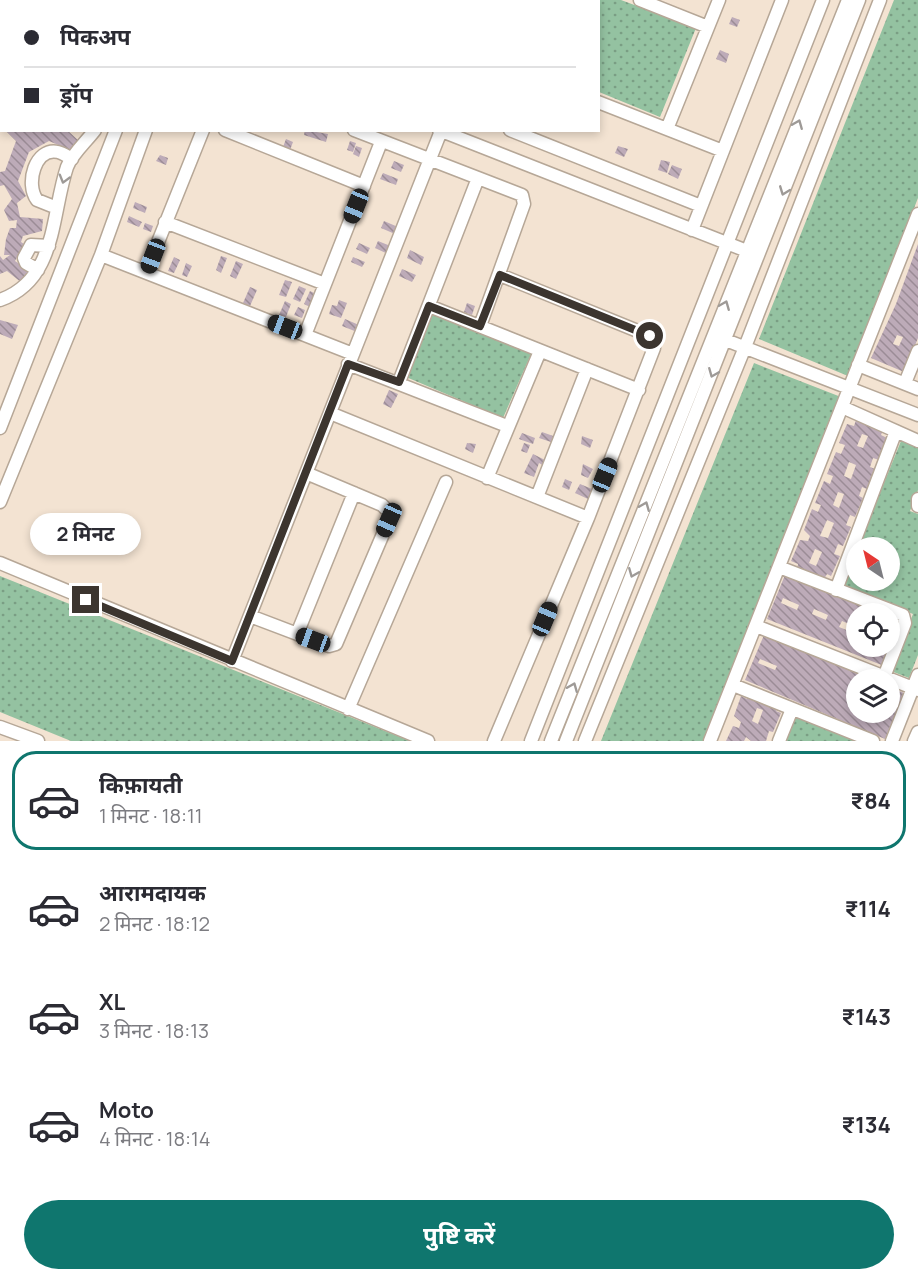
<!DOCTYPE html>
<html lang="hi">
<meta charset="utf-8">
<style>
:root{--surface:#fff;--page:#f7f7f7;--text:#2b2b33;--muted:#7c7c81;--line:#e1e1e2;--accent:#0f766e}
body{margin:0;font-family:Manrope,"Noto Sans Devanagari",sans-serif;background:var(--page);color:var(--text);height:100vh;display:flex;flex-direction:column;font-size:22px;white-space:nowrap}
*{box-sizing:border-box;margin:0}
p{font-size:20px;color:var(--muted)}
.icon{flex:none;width:33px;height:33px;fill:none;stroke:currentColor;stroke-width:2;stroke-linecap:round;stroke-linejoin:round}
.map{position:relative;height:741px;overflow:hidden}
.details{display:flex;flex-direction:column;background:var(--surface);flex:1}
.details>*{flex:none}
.guide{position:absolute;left:0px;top:0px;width:600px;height:132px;box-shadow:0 3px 9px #0003;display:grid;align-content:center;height:132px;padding:0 24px;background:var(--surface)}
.needle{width:39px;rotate:325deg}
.controls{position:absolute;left:846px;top:537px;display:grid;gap:12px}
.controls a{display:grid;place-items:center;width:54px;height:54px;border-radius:50%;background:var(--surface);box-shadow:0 3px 9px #0003;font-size:30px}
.end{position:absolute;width:27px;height:27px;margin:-14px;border:8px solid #3c352f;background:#fff;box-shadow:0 0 0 3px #fff}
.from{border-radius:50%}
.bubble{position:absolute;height:42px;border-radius:21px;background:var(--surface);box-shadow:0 3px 9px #0003;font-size:20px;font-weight:700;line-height:42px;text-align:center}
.car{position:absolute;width:18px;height:36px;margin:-18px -9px;border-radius:8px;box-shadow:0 0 4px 2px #0007;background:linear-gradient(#222 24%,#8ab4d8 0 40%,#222 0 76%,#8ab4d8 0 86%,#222 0)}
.guide b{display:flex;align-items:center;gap:21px;height:57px;font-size:22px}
.guide b+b{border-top:2px solid var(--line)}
.guide i{width:15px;height:15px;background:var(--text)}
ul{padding:10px 0 0;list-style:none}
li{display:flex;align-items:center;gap:18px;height:99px;margin:0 12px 9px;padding:0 12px;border:3px solid transparent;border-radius:24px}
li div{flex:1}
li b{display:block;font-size:22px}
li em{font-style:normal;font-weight:700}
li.selected{border-color:var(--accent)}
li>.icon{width:54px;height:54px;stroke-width:1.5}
.button{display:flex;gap:12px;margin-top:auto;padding:12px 24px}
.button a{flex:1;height:69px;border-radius:36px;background:var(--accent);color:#fff;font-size:24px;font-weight:700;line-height:69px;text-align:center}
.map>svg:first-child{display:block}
.grass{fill:url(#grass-dots)}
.building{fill:url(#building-back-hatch);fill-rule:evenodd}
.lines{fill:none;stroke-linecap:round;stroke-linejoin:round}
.minor-casing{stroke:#b6a797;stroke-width:15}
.minor{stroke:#fff;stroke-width:12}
.oneway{stroke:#9e9a97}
.route{stroke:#3c352f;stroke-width:8}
</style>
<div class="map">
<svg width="918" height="741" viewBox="0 0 918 741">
<defs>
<pattern id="grass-dots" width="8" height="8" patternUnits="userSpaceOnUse" patternTransform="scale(1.5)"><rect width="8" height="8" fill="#94c2a1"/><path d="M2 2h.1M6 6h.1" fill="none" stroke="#7a9e84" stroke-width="1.8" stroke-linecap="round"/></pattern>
<pattern id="building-back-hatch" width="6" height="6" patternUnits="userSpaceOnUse" patternTransform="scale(1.5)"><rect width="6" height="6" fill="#bdabb8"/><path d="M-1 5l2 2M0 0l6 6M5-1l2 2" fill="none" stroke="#9b8c96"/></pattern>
</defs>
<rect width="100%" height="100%" fill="#f3e3d2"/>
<path class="grass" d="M585 0H621L696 28 660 117 599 92 598 2Z
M894 0H918V198L848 376 759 339Z
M433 313 532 352 503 418 406 377Z
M754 363 841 397 703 741H601Z
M901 441 918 448V490L910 511 918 514V655L909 678 891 671 913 614 843 586 856 552V580H890V548L858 547Z
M0 576 410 741H71L0 712Z
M794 716 856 741H784Z"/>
<path class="building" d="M732 17 740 20 737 27 729 24Z
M720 50 729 54 726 63 716 59Z
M5 130H67L79 141 70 150 49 141 29 152 18 181 26 196 17 203 20 217 43 219 42 231 23 236 21 242 24 244 15 261 32 272 22 283 7 271 0 274V256L3 260 10 255H4L6 239 10 228H16L17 220 9 221 4 210 12 199 4 185 0 186V172L5 171 16 141Z
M305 130 328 134 326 142 304 135Z
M286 139 293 142 290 150 283 147Z
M350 141 356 143 353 152 347 150Z
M356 146 362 148 359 157 353 154Z
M618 146 628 149 624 157 615 153Z
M160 155 168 158 166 165 156 161Z
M661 160 670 162 667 173 658 170Z
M394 161 404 165 401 172 391 168Z
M672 165 682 169 678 179 668 174Z
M383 173 398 179 396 185 380 179Z
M135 202 147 207 145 213 133 208Z
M129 216 142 222 139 227 127 222Z
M384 221 398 227 395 234 381 228Z
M145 223 153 226 151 232 143 229Z
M378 241 393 247 390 255 375 248Z
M359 243 370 248 367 254 356 249Z
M918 244V338L904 372 871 358 896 304ZM897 335 903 337 899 346 893 344Z
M410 250 424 257 421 265 407 258Z
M221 256 227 258 221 273 216 270Z
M174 257 180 260 174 273 168 271Z
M353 257 365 262 362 267 351 262Z
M236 261 243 264 236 279 230 276Z
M186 263 192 266 187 277 182 275Z
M402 269 416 275 412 282 399 276Z
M285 280 292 282 286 297 279 295Z
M299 286 306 289 300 302 293 299Z
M250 287 257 290 250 306 243 303Z
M310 291 318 295 312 308 304 304Z
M339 300 347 303 341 318 329 314 332 305 337 306Z
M285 301 291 304 286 317 279 315Z
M467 303 475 306 472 315 464 312Z
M298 307 305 310 302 318 294 315Z
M345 319 359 325 357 332 342 326Z
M0 320 18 325 12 339 0 334Z
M389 390 398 394 391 408 383 404Z
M856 420 883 430 881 435 887 438 879 460 873 458 870 467 875 469 867 489 862 487 859 496 863 498 855 517 850 515 846 525 851 527 843 546 838 544 834 554 840 556 831 576 827 574 824 579 797 569 798 564 791 561 800 540 808 541 810 536 804 530 812 509 818 512 821 505 815 503 824 481 830 484 833 476 827 474 836 452 841 454 845 445 839 443 847 424 854 426ZM862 434 868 436 863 448 857 446ZM849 462 856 465 851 479 844 476ZM838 492 844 494 839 508 833 505ZM827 520 834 523 828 538 820 536ZM815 549 822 552 816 566 809 563Z
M542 432 556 437 554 443 539 438Z
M522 433 535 438 533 444 519 439Z
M582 436 593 440 590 448 581 444Z
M467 443 476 444 473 453 465 449Z
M524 443 530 445 527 453 521 451Z
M533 454 547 461 544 466 539 463 534 477 524 473Z
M583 464 593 469 588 478 581 475Z
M565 479 572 482 569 490 562 487Z
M580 484 592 489 588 499 575 493Z
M785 575 880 613 856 614V627L842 621 839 627 854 633 856 628V646H890V617L902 622 884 666 767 619ZM783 598 799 605 797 610 781 603ZM814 609 828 615 826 620 812 614Z
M764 635 871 679 856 680V696L848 693 846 698 856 703V712L888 715 890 687 904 693 885 739 745 680ZM760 659 777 666 775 670 758 663Z
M749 694 779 705 776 711 781 713 773 732 769 731 766 741H751L746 737 744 741H726L733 726 739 728 741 722 734 716 741 696 747 699ZM757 708 763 710 758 724 752 721Z"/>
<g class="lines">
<defs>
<path id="minor" d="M48 0 51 2
M106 0 111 2
M200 0 201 2
M329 0 332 2
M640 0 708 27
M10 2V0
M38 2V0
M165 2 166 0
M253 2V0
M395 2V0
M450 2 451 0
M514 2 515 0
M579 2 580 0
M0 18 2 17
M598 102 723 151
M667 129 719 0
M225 130 364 186
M354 130 522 195 524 204 480 326
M439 130 747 251
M510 130 701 206
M57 208 37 200C25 184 35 147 58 152 63 153 68 157 72 159
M165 222 325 284
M692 230 782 0
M101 255 353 354
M38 270 26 263 24 258 31 245 49 246
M146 272 203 130
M0 300C57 280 51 215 67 167 72 154 86 142 95 130
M429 306 639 390
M305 335 381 142
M718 337 918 415
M348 364 507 426
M858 365 918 389
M399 382 478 178
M905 383 918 351
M842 407 918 441
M330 413 588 518
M0 428 116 130
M487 478 540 351
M537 497 587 369
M918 499V506
M0 502 101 255 146 130
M0 563 428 741
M779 567 903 615 905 623 884 677
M836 590 896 431
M250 616 329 646 336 644 389 520 388 511 382 505 306 473
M756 626 918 690
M297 634 354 493
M232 661 441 131
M733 685 873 741
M348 709 446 482
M0 727 38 741
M494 741 588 518 654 348 650 336 500 275
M531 741 823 0
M551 741 848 0
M566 741 859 0
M585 741 745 347 880 0
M710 741 918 214
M779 741 792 709
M892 741 918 675
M914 741 918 732"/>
</defs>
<use href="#minor" class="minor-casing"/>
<use href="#minor" class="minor"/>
</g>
<defs><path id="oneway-chevron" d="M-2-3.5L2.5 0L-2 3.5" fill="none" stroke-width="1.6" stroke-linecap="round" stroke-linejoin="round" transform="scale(1.5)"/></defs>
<g class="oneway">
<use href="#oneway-chevron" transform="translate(798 124) rotate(-68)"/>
<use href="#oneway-chevron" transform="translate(64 179) rotate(106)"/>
<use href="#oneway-chevron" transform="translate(784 191) rotate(111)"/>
<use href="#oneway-chevron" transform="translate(725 305) rotate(-68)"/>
<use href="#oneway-chevron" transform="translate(713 373) rotate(112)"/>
<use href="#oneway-chevron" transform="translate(645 506) rotate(-68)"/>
<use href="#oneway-chevron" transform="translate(633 573) rotate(112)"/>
<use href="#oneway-chevron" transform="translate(573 687) rotate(-68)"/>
</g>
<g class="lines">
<path class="route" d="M86 600 232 661 348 364 399 382 429 306 480 326 500 275 650 336"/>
</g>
</svg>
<div class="controls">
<a><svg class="needle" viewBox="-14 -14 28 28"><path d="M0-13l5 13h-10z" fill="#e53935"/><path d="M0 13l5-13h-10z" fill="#7c7c81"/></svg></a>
<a><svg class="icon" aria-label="locate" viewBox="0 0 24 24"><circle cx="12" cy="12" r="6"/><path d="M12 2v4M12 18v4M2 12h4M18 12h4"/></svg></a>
<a><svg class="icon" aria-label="layers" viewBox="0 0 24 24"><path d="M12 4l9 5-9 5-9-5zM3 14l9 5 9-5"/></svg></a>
</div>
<i class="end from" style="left:650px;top:336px"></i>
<i class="end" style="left:86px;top:600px"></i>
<div class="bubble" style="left:30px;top:513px;width:111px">2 मिनट</div>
<i class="car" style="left:356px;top:206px;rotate:202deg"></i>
<i class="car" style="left:153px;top:256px;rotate:201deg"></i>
<i class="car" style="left:285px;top:327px;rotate:291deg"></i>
<i class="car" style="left:605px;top:475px;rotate:22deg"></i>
<i class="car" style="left:389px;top:520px;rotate:204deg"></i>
<i class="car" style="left:545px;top:619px;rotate:23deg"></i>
<i class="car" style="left:313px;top:640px;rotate:290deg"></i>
<div class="guide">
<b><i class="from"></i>पिकअप</b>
<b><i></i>ड्रॉप</b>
</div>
</div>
<section class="details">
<ul>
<li class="selected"><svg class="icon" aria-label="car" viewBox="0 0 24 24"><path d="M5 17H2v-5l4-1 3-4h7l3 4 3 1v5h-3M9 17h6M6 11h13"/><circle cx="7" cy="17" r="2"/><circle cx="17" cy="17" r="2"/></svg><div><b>किफ़ायती</b><p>1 मिनट · 18:11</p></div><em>₹84</em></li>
<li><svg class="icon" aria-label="car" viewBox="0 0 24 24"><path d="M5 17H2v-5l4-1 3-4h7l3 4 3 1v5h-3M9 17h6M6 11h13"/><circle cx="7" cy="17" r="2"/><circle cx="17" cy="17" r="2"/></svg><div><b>आरामदायक</b><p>2 मिनट · 18:12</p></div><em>₹114</em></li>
<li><svg class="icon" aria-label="car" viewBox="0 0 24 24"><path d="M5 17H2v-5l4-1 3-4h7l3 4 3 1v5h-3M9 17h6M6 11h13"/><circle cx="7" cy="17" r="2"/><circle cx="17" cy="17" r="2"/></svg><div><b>XL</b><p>3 मिनट · 18:13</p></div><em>₹143</em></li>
<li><svg class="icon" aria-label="car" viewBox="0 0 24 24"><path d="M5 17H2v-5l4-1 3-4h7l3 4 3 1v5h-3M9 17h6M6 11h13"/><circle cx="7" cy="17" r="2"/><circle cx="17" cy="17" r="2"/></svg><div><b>Moto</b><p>4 मिनट · 18:14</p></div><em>₹134</em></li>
</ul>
<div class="button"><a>पुष्टि करें</a></div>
</section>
